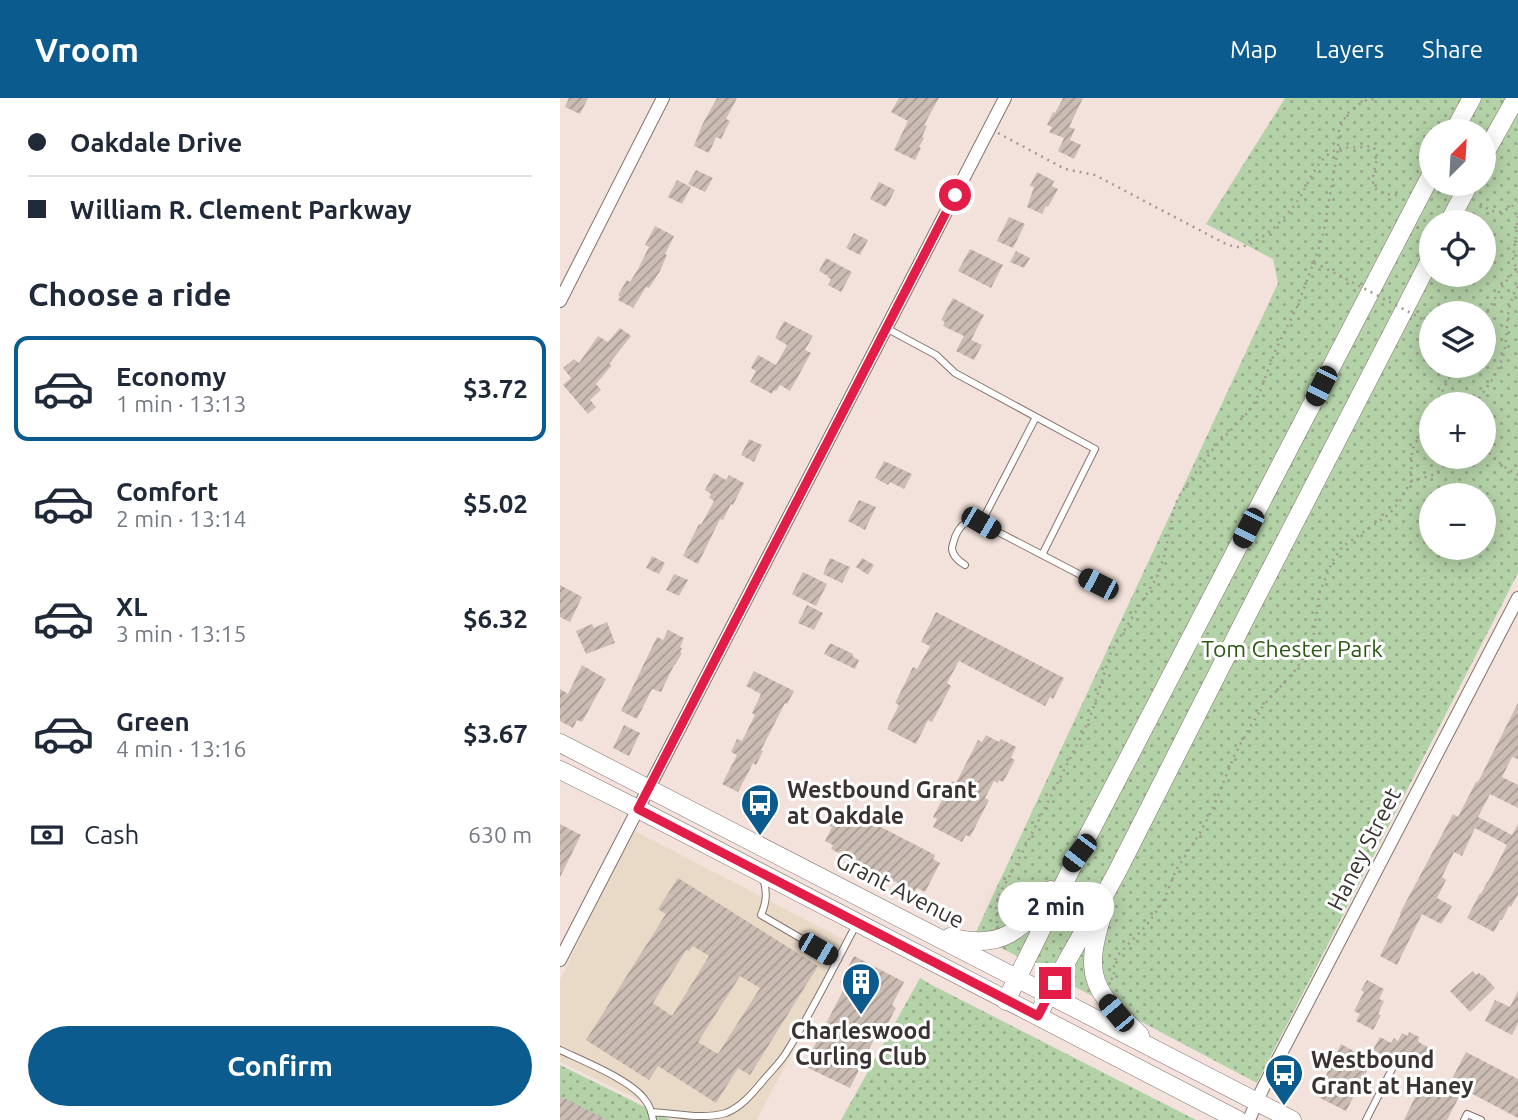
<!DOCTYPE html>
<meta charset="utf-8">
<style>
:root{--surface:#fff;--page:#f6f6f7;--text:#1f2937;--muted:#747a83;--line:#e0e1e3;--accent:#0c5b8e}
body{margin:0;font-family:Ubuntu,sans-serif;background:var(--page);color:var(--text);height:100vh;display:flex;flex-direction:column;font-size:26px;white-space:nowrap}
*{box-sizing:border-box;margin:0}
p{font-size:23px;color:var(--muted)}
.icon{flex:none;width:38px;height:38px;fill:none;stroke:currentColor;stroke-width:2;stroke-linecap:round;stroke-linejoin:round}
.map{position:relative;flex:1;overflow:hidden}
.details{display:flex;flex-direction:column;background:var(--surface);width:560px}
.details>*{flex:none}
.top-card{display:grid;align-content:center;height:154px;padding:0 28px;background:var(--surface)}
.needle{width:46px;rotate:24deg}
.controls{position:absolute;left:859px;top:21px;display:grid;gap:14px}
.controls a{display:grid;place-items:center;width:77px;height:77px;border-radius:50%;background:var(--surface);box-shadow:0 4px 18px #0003;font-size:35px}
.end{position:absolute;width:32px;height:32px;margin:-16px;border:9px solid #e11d48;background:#fff;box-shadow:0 0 0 4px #fff}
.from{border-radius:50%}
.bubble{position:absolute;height:49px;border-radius:24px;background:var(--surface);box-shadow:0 4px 18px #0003;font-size:23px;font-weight:700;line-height:49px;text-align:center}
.car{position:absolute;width:21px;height:42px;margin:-21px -10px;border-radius:9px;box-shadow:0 0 5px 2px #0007;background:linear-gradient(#222 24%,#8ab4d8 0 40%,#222 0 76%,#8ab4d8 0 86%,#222 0)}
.top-card b{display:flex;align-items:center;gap:24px;height:66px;font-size:26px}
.top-card b+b{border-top:2px solid var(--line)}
.top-card i{width:18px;height:18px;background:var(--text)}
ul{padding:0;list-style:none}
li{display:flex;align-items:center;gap:21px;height:105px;margin:0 14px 10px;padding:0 14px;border:4px solid transparent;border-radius:14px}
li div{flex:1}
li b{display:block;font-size:26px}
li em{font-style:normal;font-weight:700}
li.selected{border-color:var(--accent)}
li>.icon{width:63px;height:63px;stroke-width:1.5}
h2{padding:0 28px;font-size:32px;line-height:84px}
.pay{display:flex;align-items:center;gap:18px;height:77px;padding:0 28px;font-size:26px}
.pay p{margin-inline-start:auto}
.button{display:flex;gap:14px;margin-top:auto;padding:14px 28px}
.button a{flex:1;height:80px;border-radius:42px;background:var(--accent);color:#fff;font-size:28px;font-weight:700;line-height:80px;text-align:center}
header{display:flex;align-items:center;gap:42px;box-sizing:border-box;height:98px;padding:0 35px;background:var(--accent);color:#fff}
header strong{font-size:33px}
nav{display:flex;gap:38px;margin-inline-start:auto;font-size:24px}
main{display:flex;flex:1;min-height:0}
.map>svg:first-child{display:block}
.education{fill:#e8dac7}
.park{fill:url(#park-dots);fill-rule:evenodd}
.building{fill:url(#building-hatch);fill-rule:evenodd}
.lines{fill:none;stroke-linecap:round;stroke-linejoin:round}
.lane-casing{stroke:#83736e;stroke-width:8}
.street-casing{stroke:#83736e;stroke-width:14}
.secondary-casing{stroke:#83736e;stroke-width:19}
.path{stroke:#a59894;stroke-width:2.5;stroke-dasharray:2 5;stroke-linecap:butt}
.lane{stroke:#fff;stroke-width:6}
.street{stroke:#fff;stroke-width:12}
.secondary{stroke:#fff;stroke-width:18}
.path-bridge{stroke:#a59894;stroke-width:2.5;stroke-dasharray:2 5;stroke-linecap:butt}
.route{stroke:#e11d48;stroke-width:9}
.labels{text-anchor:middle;stroke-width:6;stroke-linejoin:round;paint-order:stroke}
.park-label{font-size:23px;fill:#2c5814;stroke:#fff}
.poi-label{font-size:23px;font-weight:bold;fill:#3a3331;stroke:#fff;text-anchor:start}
.street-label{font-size:23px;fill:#3a3331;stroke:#fff}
</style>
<header>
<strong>Vroom</strong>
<nav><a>Map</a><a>Layers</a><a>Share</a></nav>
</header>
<main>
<section class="details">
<div class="top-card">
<b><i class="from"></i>Oakdale Drive</b>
<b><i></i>William R. Clement Parkway</b>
</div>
<h2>Choose a ride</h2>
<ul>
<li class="selected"><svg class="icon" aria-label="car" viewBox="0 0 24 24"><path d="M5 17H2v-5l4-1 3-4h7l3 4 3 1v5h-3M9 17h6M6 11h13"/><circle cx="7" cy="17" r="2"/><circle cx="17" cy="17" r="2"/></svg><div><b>Economy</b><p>1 min · 13:13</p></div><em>$3.72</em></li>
<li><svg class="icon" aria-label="car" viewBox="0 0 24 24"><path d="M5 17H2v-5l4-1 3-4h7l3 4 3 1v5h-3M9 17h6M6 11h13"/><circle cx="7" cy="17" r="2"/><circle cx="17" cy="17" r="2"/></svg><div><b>Comfort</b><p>2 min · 13:14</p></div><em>$5.02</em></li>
<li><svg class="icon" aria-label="car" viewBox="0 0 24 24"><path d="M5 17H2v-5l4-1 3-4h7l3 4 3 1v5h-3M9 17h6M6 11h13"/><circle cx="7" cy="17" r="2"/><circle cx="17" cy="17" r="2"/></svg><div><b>XL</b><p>3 min · 13:15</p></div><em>$6.32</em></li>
<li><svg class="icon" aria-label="car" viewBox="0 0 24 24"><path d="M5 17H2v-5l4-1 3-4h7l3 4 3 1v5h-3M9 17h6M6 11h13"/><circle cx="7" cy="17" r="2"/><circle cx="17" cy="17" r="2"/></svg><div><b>Green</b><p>4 min · 13:16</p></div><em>$3.67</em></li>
</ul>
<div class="pay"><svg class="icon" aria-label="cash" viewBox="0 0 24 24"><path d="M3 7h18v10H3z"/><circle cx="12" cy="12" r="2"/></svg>Cash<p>630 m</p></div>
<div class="button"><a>Confirm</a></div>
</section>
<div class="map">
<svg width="958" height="1022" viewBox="0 0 958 1022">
<defs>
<pattern id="park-dots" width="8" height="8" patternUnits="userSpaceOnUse" patternTransform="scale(1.75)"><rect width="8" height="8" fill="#b4d2a8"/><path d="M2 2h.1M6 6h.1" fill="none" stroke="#93ab89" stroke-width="1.8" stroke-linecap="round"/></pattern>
<pattern id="building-hatch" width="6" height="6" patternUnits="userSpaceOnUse" patternTransform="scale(1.75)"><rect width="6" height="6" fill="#cbbdb3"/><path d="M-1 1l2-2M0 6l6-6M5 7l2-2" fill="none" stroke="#a69a92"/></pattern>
</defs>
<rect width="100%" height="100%" fill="#f3e2db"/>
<path class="education" d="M73 732 289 844 197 1022H121L0 964V882Z"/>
<path class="park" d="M725 0H958V475L697 985 415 836 718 185 713 161 646 126ZM872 33H924V86H872ZM872 124H924V177H872ZM872 215H924V268H872ZM872 306H924V359H872ZM872 397H924V450H872Z
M360 880 370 886 636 1022H281Z
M0 967 111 1022H0Z"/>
<path class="building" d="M9 0H28L20 16 5 9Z
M157 0H177L166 21 170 23 161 41 156 39 149 55 134 48 142 27Z
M339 0H379L364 27 367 28 362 39 364 40 359 49 361 50 355 62 334 52 348 23 331 14Z
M503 0H523L509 29 515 31 510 42 521 47 514 61 498 53 504 40 489 34 492 29 487 27 493 14 495 15Z
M136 72 153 80 145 94 128 86Z
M477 74 494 83 492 88 498 91 488 109 486 108 482 116 467 109 474 89 470 88Z
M117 82 131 89 122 106 108 99Z
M319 84 335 92 326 109 310 101Z
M449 119 465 126 453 150 437 143Z
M95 128 114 138 105 156 107 157 100 173 89 190 86 189 73 210 58 202 60 198 58 197 67 182 70 184 78 171 89 149 85 147Z
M294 135 308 142 300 157 286 150Z
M410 151 443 167 431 190 398 173Z
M456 153 470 160 464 170 450 164Z
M266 160 292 174 281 194 268 187 271 181 267 179 268 178 259 173Z
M393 200 424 217 411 242 422 247 414 262 396 253 404 238 383 228 385 224 381 222Z
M224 223 253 238 245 252 251 255 230 293 220 287 216 293 214 292 212 296 190 284 196 273 191 270 198 257 216 267 227 247 215 240Z
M60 230 71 238 49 266 52 267 36 286 41 292 30 302 36 309 28 316 3 287 11 280 3 270 14 261 19 265 38 238 48 244Z
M189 341 202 347 194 364 181 357Z
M324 363 352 376 344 391 330 384 328 387 315 380Z
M154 375 166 382 169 377 184 385 173 407 171 406 163 422 160 421 138 466 123 458 139 426 141 427 154 403 149 400 151 396 145 392Z
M299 402 316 409 305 432 288 423Z
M92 458 105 465 99 476 86 470Z
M270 460 290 469 282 485 263 476Z
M302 460 314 467 308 477 296 469Z
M243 474 267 486 256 508 232 496Z
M114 476 128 482 119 498 106 492Z
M0 487 22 499 10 524 0 519Z
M247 507 263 515 254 532 238 525Z
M376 514 504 580 493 601 490 599 485 608 399 563 387 585 391 588 372 624 368 622 356 646 327 631 339 607 335 605 353 569 357 571 370 548 361 544Z
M47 524 55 545 26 556 16 533 32 526 34 530Z
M108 532 124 540 120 549 122 550 120 554 122 555 115 567H114L101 594 92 591 77 621 61 613 97 539 103 542Z
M270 545 293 556 292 558 299 562 295 571 264 556Z
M22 567 46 581 22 624 17 622 13 630 0 623V591L8 596Z
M194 573 234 593 227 606 225 605 201 652 203 653 196 667 193 665 178 694 162 686 177 657 171 654 177 641 182 643 195 617 192 615 201 596 186 588Z
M958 605V661L952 659 942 679 958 687V710L930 696 918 719 952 737 958 726V796L951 809 949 808 942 822H940L934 834 907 820 920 795 921 796 927 784H928L947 747 915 730 902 758 894 754 882 779 886 782 877 800 892 808 887 817 881 826 862 816 837 867 820 858 841 816 840 815 893 716 898 719 916 684H918Z
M64 627 80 635 69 658 53 650Z
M426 637 439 644 441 641 456 649 451 660 455 662 443 684 439 682 438 685 434 683 425 700 429 702 410 739 406 737 402 744 373 729 377 721 373 719 392 683 396 685 418 642 422 644Z
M278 712 288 717 290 713 375 757 373 761 380 765 365 794 357 790 355 794 271 751 273 747 265 743 272 729 269 728Z
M0 726 21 737 0 779Z
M118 780 258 868 190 977 178 970 156 1005 98 968 89 982 26 942 106 816 98 811ZM133 848 149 858 112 918 93 905 126 852 129 853ZM180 878 200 890 158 956 138 944Z
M294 858 344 884 332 907 336 910 326 929 321 927 290 990 244 968 286 887 280 884Z
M913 873 916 877 919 875 922 878 923 877 935 890 910 914 890 893Z
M807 882 824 891 819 901 824 903 818 916 821 917 813 932 796 923 800 916 794 913 804 894 801 892Z
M958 893V925L952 937 925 923 935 902 950 909Z
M849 934 859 939 858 943 860 945 872 951 862 972 839 961 828 957 827 959 813 952 820 939 831 945 834 940 838 943 842 935 848 938Z
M781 946 812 963 786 1013 756 998Z
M906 954 958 981V1020L903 991 887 1022H844L860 989 882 1000Z
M0 998 47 1022H0Z"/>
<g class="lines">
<defs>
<path id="lane" d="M326 230 376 257 395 275 535 351 482 457
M476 319 421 425 538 486
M405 467C399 463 392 458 392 450 392 448 395 440 395 439 400 427 408 419 421 425
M203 780C207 794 207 803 201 817L278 862
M0 952C23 963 71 982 85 1002 90 1008 92 1015 93 1022
M91 1014C116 1015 141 1022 166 1015 181 1009 192 996 202 984 210 974 220 965 226 955 252 914 273 870 296 827
M806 1022 832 971
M904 1022 907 1016 921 1022"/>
<path id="street" d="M0 203 103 0
M0 862 445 0
M689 1022 702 992 958 500"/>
<path id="secondary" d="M894 33 912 0
M924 57 956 0
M889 124 909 86
M0 645 732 1022
M0 672 78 711 678 1022
M543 815C522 880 534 893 580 937
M390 839C443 853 462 832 491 792
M446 903 519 755 872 75
M478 918C502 867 533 820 559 770 662 565 766 362 872 158"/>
</defs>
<use href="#lane" class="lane-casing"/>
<use href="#street" class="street-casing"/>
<use href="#secondary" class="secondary-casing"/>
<path class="path" d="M438 35 505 71 535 77 664 145C669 147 674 149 679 149 700 147 727 119 738 102 749 86 757 58 778 51 787 48 800 50 811 48 831 59 789 95 837 97L839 101
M920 106C938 118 940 116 958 104
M958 118 953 161 958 175
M754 165 761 168
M924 219 943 187 956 171
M876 306 895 268
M915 306C925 291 938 277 943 258 950 232 943 214 958 188
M924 350 943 368 958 377
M851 383C872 377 878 379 890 359
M437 825 436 807 439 797 462 755 524 633 533 611 551 554 597 479 604 459 615 407 621 395 653 351 690 312 699 296 716 251 737 209 758 153 764 132 778 51 779 32 783 23 788 15 796 8 807 2 819 0
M551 881 554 880V868L556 859 586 828 603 804 616 772 640 735 652 712 675 656 690 629 703 608 736 571 748 553 754 535 759 496 772 464 782 449 825 419 833 412 842 400 851 383 852 352 872 314"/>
<use href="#lane" class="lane"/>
<use href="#street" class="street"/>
<use href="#secondary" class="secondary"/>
<path class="path-bridge" d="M761 168 872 226"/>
</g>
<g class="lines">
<path class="route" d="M395 97 78 711 478 918 495 885"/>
</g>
<defs>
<symbol id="bus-pin" viewBox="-11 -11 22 30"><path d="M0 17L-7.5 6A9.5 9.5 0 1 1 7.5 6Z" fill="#0c5b8e" stroke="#fff"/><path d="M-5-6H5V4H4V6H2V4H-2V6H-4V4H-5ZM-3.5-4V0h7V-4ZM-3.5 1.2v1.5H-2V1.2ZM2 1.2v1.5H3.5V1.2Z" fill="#fff"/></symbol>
<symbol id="building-pin" viewBox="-11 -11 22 30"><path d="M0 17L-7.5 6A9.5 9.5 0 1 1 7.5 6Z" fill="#0c5b8e" stroke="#fff"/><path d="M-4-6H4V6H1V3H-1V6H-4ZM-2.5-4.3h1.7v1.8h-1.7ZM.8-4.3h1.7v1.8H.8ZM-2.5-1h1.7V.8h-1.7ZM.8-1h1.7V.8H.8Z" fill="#fff"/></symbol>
</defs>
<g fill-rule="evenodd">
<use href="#bus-pin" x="178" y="683" width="44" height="60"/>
<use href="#building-pin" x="279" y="862" width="44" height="60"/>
<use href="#bus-pin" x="702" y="953" width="44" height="60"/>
</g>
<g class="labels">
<g class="park-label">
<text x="732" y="559">Tom Chester Park</text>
</g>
<g class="poi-label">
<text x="227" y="700">Westbound Grant<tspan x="227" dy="26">at Oakdale</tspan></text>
<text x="301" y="941" text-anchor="middle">Charleswood<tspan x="301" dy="26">Curling Club</tspan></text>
<text x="751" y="970">Westbound<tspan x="751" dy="26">Grant at Haney</tspan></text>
</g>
<g class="street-label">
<text transform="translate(804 751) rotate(-63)" y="8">Haney Street</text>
<text transform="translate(340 792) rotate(27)" y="8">Grant Avenue</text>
</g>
</g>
</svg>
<div class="controls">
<a><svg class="needle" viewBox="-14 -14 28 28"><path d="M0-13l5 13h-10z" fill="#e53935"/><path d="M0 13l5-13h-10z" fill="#747a83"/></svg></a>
<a><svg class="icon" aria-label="locate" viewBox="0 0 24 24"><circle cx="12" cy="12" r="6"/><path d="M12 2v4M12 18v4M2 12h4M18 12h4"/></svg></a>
<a><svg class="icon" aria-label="layers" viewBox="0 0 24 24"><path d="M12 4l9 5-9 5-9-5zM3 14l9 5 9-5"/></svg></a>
<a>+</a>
<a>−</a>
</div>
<i class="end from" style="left:395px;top:97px"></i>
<i class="end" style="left:495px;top:885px"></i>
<div class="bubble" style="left:438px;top:784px;width:116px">2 min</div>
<i class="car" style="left:761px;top:288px;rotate:207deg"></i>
<i class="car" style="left:421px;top:425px;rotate:120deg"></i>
<i class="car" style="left:688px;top:430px;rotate:207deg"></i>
<i class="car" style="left:538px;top:486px;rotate:297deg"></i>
<i class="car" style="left:519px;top:755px;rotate:217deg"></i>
<i class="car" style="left:258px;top:851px;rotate:120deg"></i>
<i class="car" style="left:556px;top:915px;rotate:320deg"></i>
</div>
</main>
